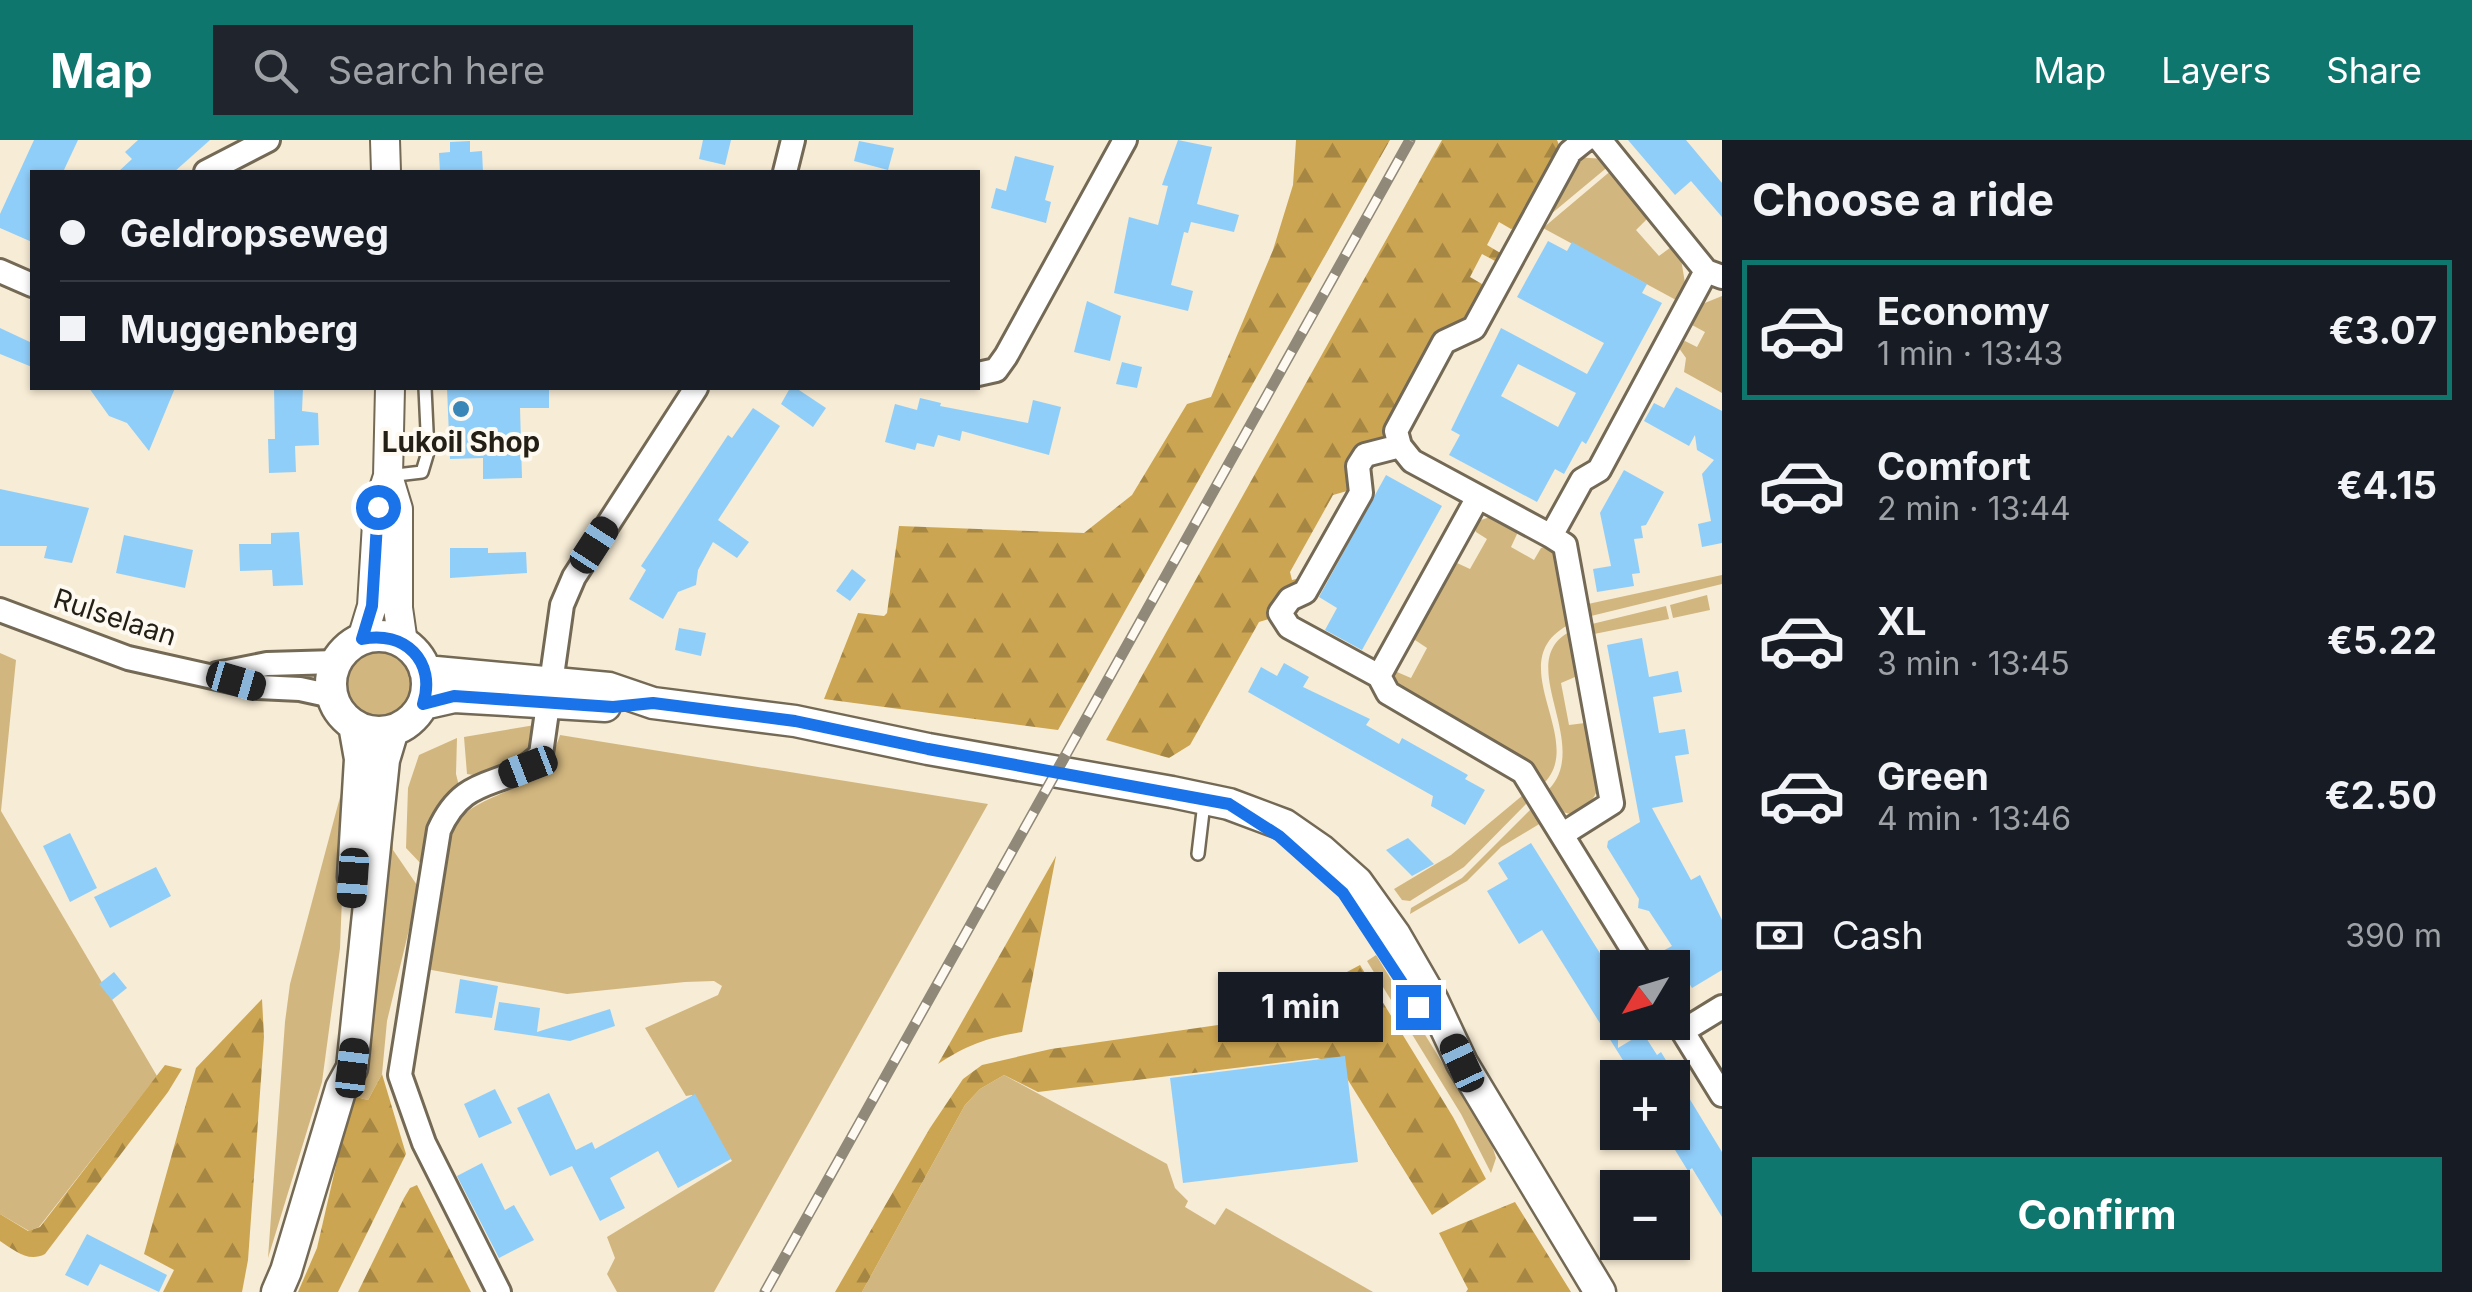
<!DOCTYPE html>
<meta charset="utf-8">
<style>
:root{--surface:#171b24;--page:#20242c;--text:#f1f3f6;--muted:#9ea1a6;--line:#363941;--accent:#0f766e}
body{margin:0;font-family:Inter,sans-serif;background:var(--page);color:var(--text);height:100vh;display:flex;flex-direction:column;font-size:38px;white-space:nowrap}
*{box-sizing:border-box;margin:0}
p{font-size:32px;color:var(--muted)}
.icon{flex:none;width:55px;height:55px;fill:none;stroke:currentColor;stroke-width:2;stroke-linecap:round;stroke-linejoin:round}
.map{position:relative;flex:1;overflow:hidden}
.panel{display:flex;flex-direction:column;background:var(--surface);width:750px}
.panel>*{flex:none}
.top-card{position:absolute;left:30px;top:30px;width:950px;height:220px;border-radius:0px;box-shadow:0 2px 8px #0004;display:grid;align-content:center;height:220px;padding:0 30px;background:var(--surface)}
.needle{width:65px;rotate:232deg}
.tools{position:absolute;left:1600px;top:810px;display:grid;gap:20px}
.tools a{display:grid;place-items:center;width:90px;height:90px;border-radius:0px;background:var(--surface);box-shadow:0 2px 8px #0004;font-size:50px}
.end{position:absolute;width:45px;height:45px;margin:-22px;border:12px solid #1a73e8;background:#fff;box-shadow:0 0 0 5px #fff}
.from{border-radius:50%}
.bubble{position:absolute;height:70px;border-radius:0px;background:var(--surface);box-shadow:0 2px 8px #0004;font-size:32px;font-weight:700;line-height:70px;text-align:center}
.car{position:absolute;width:30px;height:60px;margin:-30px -15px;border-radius:12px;box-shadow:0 0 8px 2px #0007;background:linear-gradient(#222 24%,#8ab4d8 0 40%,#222 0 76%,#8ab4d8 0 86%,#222 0)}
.top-card b{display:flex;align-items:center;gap:35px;height:95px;font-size:38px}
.top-card b+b{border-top:2px solid var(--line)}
.top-card i{width:25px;height:25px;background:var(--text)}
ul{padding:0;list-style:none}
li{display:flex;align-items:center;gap:30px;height:140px;margin:0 20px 15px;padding:0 10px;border:5px solid transparent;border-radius:0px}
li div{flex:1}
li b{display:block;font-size:38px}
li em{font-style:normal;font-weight:700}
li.current{border-color:var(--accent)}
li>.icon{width:90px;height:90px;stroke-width:1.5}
h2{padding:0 30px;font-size:45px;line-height:120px}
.pay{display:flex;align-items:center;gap:25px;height:110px;padding:0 30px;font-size:38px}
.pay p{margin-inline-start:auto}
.button{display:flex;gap:20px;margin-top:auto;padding:20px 30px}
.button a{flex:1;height:115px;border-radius:0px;background:var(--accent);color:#fff;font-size:40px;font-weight:700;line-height:115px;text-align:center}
header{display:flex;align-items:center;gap:60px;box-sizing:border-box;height:140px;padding:0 50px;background:var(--accent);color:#fff}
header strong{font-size:48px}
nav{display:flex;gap:55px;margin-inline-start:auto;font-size:35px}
.search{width:700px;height:90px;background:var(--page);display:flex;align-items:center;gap:25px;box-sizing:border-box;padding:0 35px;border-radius:0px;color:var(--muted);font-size:38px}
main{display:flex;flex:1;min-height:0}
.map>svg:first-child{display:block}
.grass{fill:#d2b67f}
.forest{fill:url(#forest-firs)}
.building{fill:#90cefa;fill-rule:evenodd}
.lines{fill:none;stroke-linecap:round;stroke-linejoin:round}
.service-casing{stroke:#736955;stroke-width:16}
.minor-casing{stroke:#736955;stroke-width:28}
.tertiary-casing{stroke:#736955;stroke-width:32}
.secondary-casing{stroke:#736955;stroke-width:35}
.service{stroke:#fff;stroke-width:11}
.minor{stroke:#fff;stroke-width:22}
.tertiary{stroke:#fff;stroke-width:28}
.secondary{stroke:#fff;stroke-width:30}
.rail-casing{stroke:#908878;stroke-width:11}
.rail{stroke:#fefaf1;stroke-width:8;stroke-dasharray:22;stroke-linecap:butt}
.route{stroke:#1a73e8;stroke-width:12}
.poi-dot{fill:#3986b9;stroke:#fefaf1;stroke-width:4}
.labels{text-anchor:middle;stroke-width:8;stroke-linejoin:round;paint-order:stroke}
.poi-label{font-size:28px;font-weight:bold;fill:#231e16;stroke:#fefaf1}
.street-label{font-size:28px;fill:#231e16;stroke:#fefaf1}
</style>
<header>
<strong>Map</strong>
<div class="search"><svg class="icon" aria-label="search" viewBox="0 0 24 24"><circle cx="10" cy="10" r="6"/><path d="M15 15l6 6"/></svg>Search here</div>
<nav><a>Map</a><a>Layers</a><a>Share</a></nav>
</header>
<main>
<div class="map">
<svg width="1722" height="1152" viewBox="0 0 1722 1152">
<defs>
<pattern id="forest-firs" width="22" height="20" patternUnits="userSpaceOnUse" patternTransform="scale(2.5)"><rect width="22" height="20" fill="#cca552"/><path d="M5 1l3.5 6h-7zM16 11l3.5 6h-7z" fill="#a58643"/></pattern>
</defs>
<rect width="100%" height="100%" fill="#f7ecd5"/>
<path class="grass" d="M1575 17 1605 19 1610 25 1539 84Z
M1613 29 1647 70 1646 80 1636 90 1659 116 1671 107H1679L1685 143 1676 160 1543 88Z
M1722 156V253L1684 232 1686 218 1676 204 1685 201 1697 207 1705 192 1692 185 1690 176 1695 167Z
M1496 375 1515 386 1517 394 1511 407 1534 420 1541 408 1552 405 1558 409 1572 483C1495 520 1592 602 1541 646L1488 603 1485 594 1429 562 1419 564 1392 550 1388 534 1397 532 1411 538 1427 508 1415 500 1412 491 1448 426 1457 423 1470 429 1487 399 1476 392 1472 383Z
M1722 435V444L1591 476 1588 464Z
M1707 455 1710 470 1673 478 1670 465Z
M1666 466 1669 479 1594 494 1592 484Z
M1573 490 1581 530 1575 537 1561 543 1569 585 1585 583 1591 587C1598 626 1613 651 1574 675L1555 670 1545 653C1598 607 1508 520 1573 490Z
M342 544a35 35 0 1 1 70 0a35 35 0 1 1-70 0Z
M0 513 16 520 1 671 157 936 39 1087 29 1091 0 1074Z
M541 584C538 615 496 641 467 634L464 597Z
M560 595 988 664 714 1152H617L607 1134 615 1118 607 1097 732 1021 692 955 686 956 645 888 718 855 722 846 714 841 685 842 567 854 426 829 447 694C478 643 538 664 560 595Z
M457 598 456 634 459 646 425 728 406 708 408 648 419 615Z
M347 631 340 808 322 942 268 1118 285 882 290 844Z
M1523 655 1528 662 1464 727 1410 761 1402 760 1394 749 1451 715Z
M390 663 393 710 419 748 387 881 382 934 368 960 352 956Z
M1532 668 1541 683 1501 707 1467 741 1410 774 1411 768 1462 738Z
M1376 815 1491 1002 1496 1018 1491 1033 1461 974 1367 821Z
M1004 935 1167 1024 1175 1048 1188 1061 1185 1067 1215 1085 1226 1068 1373 1152H862L965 965 980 949Z"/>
<path class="forest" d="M1296 0H1390L1058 590 824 559 858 473 884 476 887 473 899 386 1084 393 1132 355 1187 264 1211 257 1273 110 1293 45Z
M1442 0H1557L1562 12 1521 86 1511 89 1499 82 1487 105 1502 114 1503 121 1497 122 1482 114 1470 137 1482 144 1485 154 1468 184 1443 192 1354 349 1333 355 1290 432 1292 440 1305 437 1275 477 1259 482 1190 605 1169 618 1106 600Z
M1056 716 1022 892C989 897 966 905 938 924Z
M1360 825 1453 977 1486 1039 1432 1075 1338 924 1317 918 1038 952 1004 935 980 949 965 965 862 1152H835L930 988 963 939 982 925 1051 909 1239 882 1268 874Z
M262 859 264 897 248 1120 242 1152H163L174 1130 144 1114 196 928Z
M165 925 182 929 168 952 45 1114C28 1123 14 1110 0 1101V1074L28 1091 40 1087Z
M382 934 406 1014 338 1152H298L317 1108 352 956 368 960Z
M417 1045 471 1152H358L404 1058 410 1048Z
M1515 1062 1571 1152H1466L1468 1149 1439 1093Z"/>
<path class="building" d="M34 0H78L63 32H32V102L0 88V74Z
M138 0H210L174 32H118L132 19 125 12Z
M703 0H731L725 25 699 19Z
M1178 0 1212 7 1197 64 1239 75 1234 92 1191 82 1188 93 1184 92 1171 145 1193 151 1188 171 1114 153 1129 77 1158 85 1168 46 1162 45Z
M1628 0H1686L1722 43V77L1691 41 1675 55Z
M470 1V12L482 11 483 32H440L439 13 450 12V2Z
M859 1 894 8 888 30 854 21Z
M1015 16 1054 26 1045 60 1051 62 1046 83 991 68 996 48 1006 51Z
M1548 101 1567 111 1572 102 1620 129 1647 144 1642 153 1662 163 1586 304 1582 301 1564 334 1555 329 1537 362 1449 315 1460 295 1451 290 1501 188 1587 234 1604 203 1517 157ZM1518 224 1576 253 1558 287 1501 256Z
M1087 161 1121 176 1110 221 1074 212Z
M0 188 32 203V227L0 214Z
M1122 222 1142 227 1137 248 1116 244Z
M1676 247 1722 271V403L1702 407 1698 384 1711 381 1702 334 1714 320 1697 310 1695 295 1689 306 1644 281 1654 263 1664 268Z
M89 248H175L149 311 127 283 109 276Z
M274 248H303L302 271 318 273 319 305 295 306 296 332 269 333 268 299H275Z
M447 248H549V268H520L522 338 483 339V318L450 319Z
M790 248H796L826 268 813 287 781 264Z
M920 258 941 263 940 266 1028 283 1033 260 1061 267 1049 315 962 291 960 301 938 295 934 307 917 303 915 310 885 302 895 264 917 270Z
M753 268 780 286 718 380 749 402 737 418 713 402 698 430 696 445 678 452 663 479 629 459 646 430 641 426 728 295 732 298Z
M1624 330 1664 352 1646 385 1641 386 1643 398 1634 399 1640 433 1632 434 1634 446 1597 452 1593 429 1611 426 1600 373Z
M1386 335 1442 366 1362 510 1325 490 1337 468 1319 457Z
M0 349 89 368 72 423 44 418 47 406H0Z
M299 392 303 445 273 446 272 430 240 431 239 404H271V393Z
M124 395 193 410 185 448 116 433Z
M450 408H488V413L526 412 527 433 450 438Z
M852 429 866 440 850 461 836 451Z
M679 488 706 493 701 516 675 510Z
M1642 498 1649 537 1678 531 1682 552 1653 557 1659 593 1685 589 1689 614 1675 616 1683 662 1652 668 1691 740 1700 735 1722 780V830L1692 848 1682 832 1674 837 1672 828H1668L1659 813 1672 806 1649 771 1638 768 1639 759 1607 707 1608 701 1640 682 1607 505Z
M1284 523 1309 537 1303 547 1370 579 1366 585 1399 604 1402 598 1468 635 1465 639 1485 650 1465 685 1431 666 1433 656 1248 552 1261 527 1277 536Z
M70 693 97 748 70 762 43 706Z
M1408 698 1434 724 1412 736 1386 710Z
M1531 703 1618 842V908L1643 893 1657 915 1661 912 1722 1012V1077L1692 1028 1688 1031 1664 992H1672V938H1634L1542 790 1519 804 1487 751 1508 739 1498 723Z
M156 727 171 756 110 788 94 757Z
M114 832 127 848 112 860 99 844Z
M460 839 498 846 492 878 455 873Z
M499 862 540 868 537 892 610 869 615 886 570 901 494 890Z
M1345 916 1358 1022 1183 1043 1170 938Z
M495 949 512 983 479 998 464 964Z
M549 953 576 1010 592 1002 595 1009 695 954 731 1019 678 1048 658 1011 610 1038 625 1068 600 1081 572 1026 550 1036 517 968Z
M482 1023 505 1070 514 1065 534 1100 499 1118 457 1036Z
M87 1094 167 1135 159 1152 100 1124 88 1146 65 1135Z"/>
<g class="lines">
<defs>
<path id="service" d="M388 336 422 332 428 312 425 248
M1198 714 1204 663"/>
<path id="minor" d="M1600 0 1706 131 1722 137
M206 32 268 0
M785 32 793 0
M0 131 32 145
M978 234 996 230 1006 216 1125 0
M1478 357 1379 536 1388 553 1523 632 1644 828
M1551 396 1412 321 1400 306 1396 291 1444 202 1474 188 1570 12 1585 0
M0 470 128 518 258 547 300 549 332 556
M217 534 267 524 336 522
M1379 536 1289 487 1280 473 1290 459 1305 452 1361 353 1358 326 1365 315 1400 306
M1563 694 1612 663 1565 405 1551 396 1582 340 1599 330 1706 131
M1672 874 1722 955
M1683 891 1722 867
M499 1152 424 1003 400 935 439 690C466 630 504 652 541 614L562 465 574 437 696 248"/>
<path id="tertiary" d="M385 0 386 32
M388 336 398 369V468L403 503
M362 499 372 466 378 367 388 336 390 248"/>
<path id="secondary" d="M331 544a48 48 0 1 1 96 0a48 48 0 1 1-96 0Z
M425 531 609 548 653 563 795 581 928 609 1172 652 1229 664 1285 685 1321 710 1357 742 1395 795 1432 859 1462 923 1600 1152
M423 564 454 557 605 566
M353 737 360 619 354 585
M277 1152 286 1131 341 948 352 928 384 620 393 590"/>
</defs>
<use href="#service" class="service-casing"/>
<use href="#minor" class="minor-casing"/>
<use href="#tertiary" class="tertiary-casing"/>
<use href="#secondary" class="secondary-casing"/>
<use href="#service" class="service"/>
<use href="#minor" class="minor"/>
<use href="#tertiary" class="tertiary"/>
<use href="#secondary" class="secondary"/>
<defs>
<path id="rail" d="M765 1152 1410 0"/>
</defs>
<use href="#rail" class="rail-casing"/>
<use href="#rail" class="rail"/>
</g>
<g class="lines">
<path class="route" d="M378 367 372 466 362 499C404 490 437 521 423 564L454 556 613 567 653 563 795 581 928 609 1229 664 1279 696 1343 753 1418 867"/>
</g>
<circle class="poi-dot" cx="461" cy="269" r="10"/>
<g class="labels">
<g class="poi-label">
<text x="461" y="312">Lukoil Shop</text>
</g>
<g class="street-label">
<text transform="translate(115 477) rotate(18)" y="10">Rulselaan</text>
</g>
</g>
</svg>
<div class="tools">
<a><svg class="needle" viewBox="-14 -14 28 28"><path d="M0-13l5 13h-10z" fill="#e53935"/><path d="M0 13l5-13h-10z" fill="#9ea1a6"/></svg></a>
<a>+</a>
<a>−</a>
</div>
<i class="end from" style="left:378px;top:367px"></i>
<i class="end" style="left:1418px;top:867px"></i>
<div class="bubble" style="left:1218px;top:832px;width:165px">1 min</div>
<i class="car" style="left:594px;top:405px;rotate:33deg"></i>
<i class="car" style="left:236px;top:541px;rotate:106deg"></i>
<i class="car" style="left:528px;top:627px;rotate:249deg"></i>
<i class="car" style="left:353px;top:738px;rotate:184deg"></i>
<i class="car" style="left:1462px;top:923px;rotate:335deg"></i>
<i class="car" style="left:352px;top:928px;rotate:7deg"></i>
<div class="top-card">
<b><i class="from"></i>Geldropseweg</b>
<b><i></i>Muggenberg</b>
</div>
</div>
<section class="panel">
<h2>Choose a ride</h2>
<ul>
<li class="current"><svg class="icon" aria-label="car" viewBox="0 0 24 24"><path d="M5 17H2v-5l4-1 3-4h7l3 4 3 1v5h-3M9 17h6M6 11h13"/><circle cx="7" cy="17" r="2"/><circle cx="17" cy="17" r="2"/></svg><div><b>Economy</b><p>1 min · 13:43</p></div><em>€3.07</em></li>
<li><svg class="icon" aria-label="car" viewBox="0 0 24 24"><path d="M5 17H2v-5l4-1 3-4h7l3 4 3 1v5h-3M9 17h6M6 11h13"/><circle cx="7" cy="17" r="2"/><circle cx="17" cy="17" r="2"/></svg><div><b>Comfort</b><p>2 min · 13:44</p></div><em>€4.15</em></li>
<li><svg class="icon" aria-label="car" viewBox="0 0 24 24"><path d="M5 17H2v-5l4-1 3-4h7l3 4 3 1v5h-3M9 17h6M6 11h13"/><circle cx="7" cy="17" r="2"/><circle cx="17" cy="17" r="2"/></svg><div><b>XL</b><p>3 min · 13:45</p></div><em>€5.22</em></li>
<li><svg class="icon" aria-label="car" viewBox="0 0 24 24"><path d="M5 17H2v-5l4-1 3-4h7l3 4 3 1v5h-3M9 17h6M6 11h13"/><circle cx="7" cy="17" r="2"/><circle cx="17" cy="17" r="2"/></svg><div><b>Green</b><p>4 min · 13:46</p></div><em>€2.50</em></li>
</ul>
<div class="pay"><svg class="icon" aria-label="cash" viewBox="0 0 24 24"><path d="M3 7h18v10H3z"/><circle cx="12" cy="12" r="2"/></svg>Cash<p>390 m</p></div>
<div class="button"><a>Confirm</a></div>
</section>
</main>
